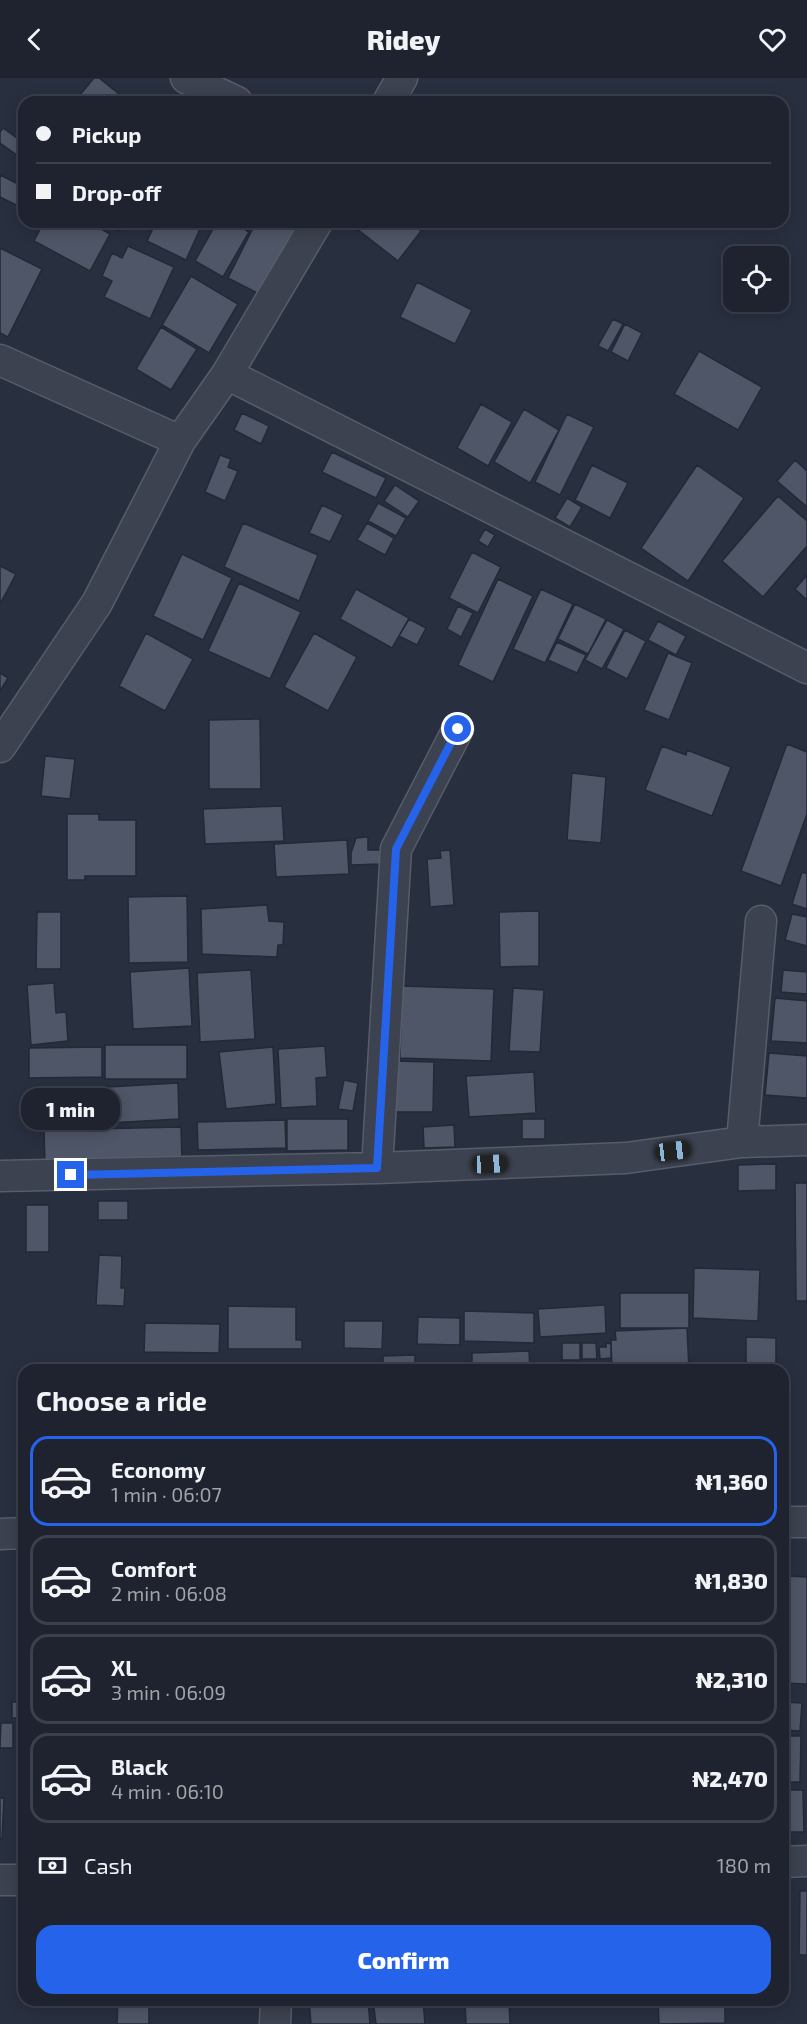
<!DOCTYPE html>
<meta charset="utf-8">
<style>
:root{--surface:#1e232f;--page:#2b2f3b;--text:#f1f3f6;--muted:#a1a4aa;--line:#3c404b;--accent:#2563eb}
body{margin:0;font-family:"Exo 2",sans-serif;background:var(--page);color:var(--text);height:100vh;display:flex;flex-direction:column;font-size:22px;white-space:nowrap}
*{box-sizing:border-box;margin:0}
p{font-size:20px;color:var(--muted)}
.icon{flex:none;width:33px;height:33px;fill:none;stroke:currentColor;stroke-width:2;stroke-linecap:round;stroke-linejoin:round}
.map{position:relative;flex:1;overflow:hidden}
.sheet{position:absolute;left:18px;top:1286px;width:771px;height:642px;display:flex;flex-direction:column;background:var(--surface);border-radius:18px;box-shadow:0 3px 15px #0003,0 0 0 2px var(--line)}
.sheet>*{flex:none}
.guide{position:absolute;left:18px;top:18px;width:771px;height:132px;border-radius:18px;box-shadow:0 3px 15px #0003,0 0 0 2px var(--line);display:grid;align-content:center;height:132px;padding:0 18px;background:var(--surface)}
.tools{position:absolute;left:723px;top:168px;display:grid;gap:12px}
.tools a{display:grid;place-items:center;width:66px;height:66px;border-radius:12px;background:var(--surface);box-shadow:0 3px 15px #0003,0 0 0 2px var(--line);font-size:30px}
.end{position:absolute;width:27px;height:27px;margin:-14px;border:8px solid #2563eb;background:#fff;box-shadow:0 0 0 3px #fff}
.from{border-radius:50%}
.bubble{position:absolute;height:42px;border-radius:18px;background:var(--surface);box-shadow:0 3px 15px #0003,0 0 0 2px var(--line);font-size:20px;font-weight:800;line-height:42px;text-align:center}
.car{position:absolute;width:18px;height:36px;margin:-18px -9px;border-radius:8px;box-shadow:0 0 4px 2px #0007;background:linear-gradient(#222 24%,#8ab4d8 0 40%,#222 0 76%,#8ab4d8 0 86%,#222 0)}
.guide b{display:flex;align-items:center;gap:21px;height:57px;font-size:22px}
.guide b+b{border-top:2px solid var(--line)}
.guide i{width:15px;height:15px;background:var(--text)}
ul{padding:0;list-style:none}
li{display:flex;align-items:center;gap:18px;height:90px;margin:0 12px 9px;padding:0 6px;border:3px solid var(--line);border-radius:18px}
li div{flex:1}
li b{display:block;font-size:22px}
li em{font-style:normal;font-weight:800}
li.active{border-color:var(--accent)}
li>.icon{width:54px;height:54px;stroke-width:1.5}
h2{padding:0 18px;font-size:27px;line-height:72px}
.pay{display:flex;align-items:center;gap:15px;height:66px;padding:0 18px;font-size:22px}
.pay p{margin-inline-start:auto}
.button{display:flex;gap:12px;margin-top:auto;padding:12px 18px}
.button a{flex:1;height:69px;border-radius:18px;background:var(--accent);color:#fff;font-size:24px;font-weight:800;line-height:69px;text-align:center}
header{display:flex;justify-content:space-between;align-items:center;height:78px;padding:0 18px;background:var(--surface);font-size:27px;font-weight:800}
.map>svg:first-child{display:block}
.building{fill:#4f5667;stroke:#232936;stroke-width:1.5}
.lines{fill:none;stroke-linecap:round;stroke-linejoin:round}
.minor-casing{stroke:#575d69;stroke-width:33}
.minor{stroke:#3c424f;stroke-width:30}
.route{stroke:#2563eb;stroke-width:8}
</style>
<header><svg class="icon" aria-label="back" viewBox="0 0 24 24"><path d="M15 5l-7 7 7 7"/></svg>Ridey<svg class="icon" aria-label="heart" viewBox="0 0 24 24"><path d="M12 20l-8-8c-3-5 5-10 8-4 3-6 11-1 8 4z"/></svg></header>
<div class="map">
<svg width="807" height="1946" viewBox="0 0 807 1946">
<rect width="100%" height="100%" fill="#282f3f"/>
<path class="building" d="M94 0H99L119 16 112 24H74Z
M3 50 24 65V82L0 65V54Z
M0 97 24 109V131L0 119Z
M44 144H89L110 156 90 193 34 163Z
M105 144H125L120 153Z
M156 144H187L200 151 186 182 147 163Z
M217 144H233L249 154 223 199 195 183Z
M256 144H281L296 152 263 218 228 200Z
M355 144H376L382 148 385 144H409L421 153 398 183 352 147Z
M128 168 174 189 150 241 104 219 112 203 102 198 112 175 122 180Z
M0 170 42 191 8 259 0 255Z
M191 198 238 226 209 275 162 247Z
M417 204 472 232 455 266 400 239Z
M613 241 623 246 608 273 598 268Z
M625 246 642 255 628 283 611 274Z
M161 249 197 271 171 312 136 291Z
M699 273 762 309 738 352 674 316Z
M481 326 512 344 488 388 457 370Z
M524 331 559 352 530 405 494 384Z
M242 335 269 348 261 366 234 352Z
M567 336 594 349 560 417 535 404Z
M332 374 386 400 376 420 322 394Z
M220 377 231 381 228 389 238 393 225 423 205 414Z
M795 382 807 393V429L777 403Z
M592 387 628 405 610 440 575 422Z
M697 387 744 420 688 503 641 470Z
M395 407 419 423 408 439 384 423Z
M778 418 807 443V468L763 519 722 483Z
M567 420 582 429 570 449 555 440Z
M378 425 406 440 396 458 368 443Z
M322 427 343 437 330 464 309 455Z
M243 445 318 477 299 523 224 489Z
M367 445 394 460 385 477 357 462Z
M485 451 495 457 488 469 478 463Z
M472 474 501 489 478 535 449 520Z
M182 476 232 500 203 562 153 538Z
M0 488 16 496 0 526Z
M807 497V522L795 511Z
M498 501 533 518 493 604 458 587Z
M239 505 301 534 270 601 208 573Z
M356 511 409 540 392 570 340 541Z
M541 511 573 526 545 585 513 571Z
M575 526 606 541 588 576 558 561Z
M458 528 473 535 461 559 447 551Z
M409 541 426 550 417 567 399 558Z
M607 542 624 551 602 591 585 582Z
M658 543 686 558 676 577 648 562Z
M625 552 646 563 627 601 606 590Z
M146 555 193 581 165 633 119 608Z
M314 555 357 579 328 633 284 609Z
M557 564 586 577 577 595 548 582Z
M668 575 692 585 669 642 644 632Z
M0 595 8 600 0 613Z
M260 641 261 711H209V642Z
M787 666 807 674V736L781 808 741 793Z
M662 668 686 677 687 672 731 689 712 738 645 712Z
M45 678 75 681 70 721 41 718Z
M572 695 606 699 601 765 567 762Z
M282 728 284 763 205 766 203 731Z
M67 736H99V742H136V798H85V802H67Z
M368 759V772H380V786L351 787V775L356 760Z
M347 762 349 796 276 799 274 766Z
M450 772 454 827 430 829 427 781 441 780 440 773Z
M802 794 807 796V831L792 826Z
M187 818 188 884 129 885 128 819Z
M267 827 269 843 284 844 283 867H278L277 879 202 876 201 831Z
M539 833V888L500 889 499 834Z
M37 834H61V891H36Z
M792 836 807 839V868L785 862Z
M189 890 192 948 133 951 130 894Z
M251 892 255 961 200 964 197 895Z
M783 892 807 894V916L781 914Z
M54 905 56 935 66 934 68 963 31 967 27 907Z
M402 908 494 911 491 983 400 980Z
M513 910 544 912 540 974 509 973Z
M775 920 807 923V965L771 963Z
M105 967H187V1001H105Z
M325 968 327 999 316 1000 317 1028 281 1030 278 971Z
M102 969V999L29 1000V970Z
M273 969 276 1026 226 1031 219 974Z
M769 975 807 978V1020L765 1017Z
M390 983 434 984 433 1034H389Z
M534 994 536 1035 469 1039 466 998Z
M344 1002 358 1005 353 1033 338 1031Z
M178 1005 179 1041 109 1045 107 1009Z
M287 1041H348V1072L287 1073Z
M522 1041H545V1061H522Z
M285 1042 286 1070 198 1072 197 1044Z
M454 1047 455 1069 424 1070 423 1049Z
M181 1049 182 1083 45 1086 44 1052Z
M776 1086V1112L738 1113V1087Z
M795 1105H807V1223H796Z
M98 1123H128V1142H98Z
M26 1127H49V1174H26Z
M99 1177 122 1178 121 1210H125L124 1228 96 1227Z
M694 1190 760 1192 758 1243 693 1240Z
M620 1215H689V1250H620Z
M605 1227 606 1255 540 1259 538 1231Z
M228 1228 296 1229V1262H302V1271H228Z
M464 1233 534 1235V1265L464 1263Z
M418 1239 460 1240V1267L417 1266Z
M344 1243H383L382 1271 344 1270Z
M145 1245 220 1246 219 1275 144 1274Z
M687 1250 689 1292H612L611 1262H616L615 1253Z
M746 1259 776 1260V1292H746Z
M562 1265H580V1282H562Z
M582 1265H596L597 1281H582Z
M606 1265 611 1266V1280L600 1281 599 1269H606Z
M529 1273 530 1292H472V1275Z
M415 1277V1292H383V1278Z
M303 1289H335V1292H303Z
M786 1498 807 1499V1606L783 1605Z
M12 1624H24V1640H12Z
M783 1624 802 1625 800 1653 783 1652Z
M1 1645H13V1670H0Z
M783 1654H788V1658H801L800 1704H783Z
M783 1712H803L804 1754H783Z
M0 1720H4L2 1761H0Z
M800 1813H807V1877H799Z
M118 1922H149V1946H117Z
M309 1922H368L370 1946H311Z
M373 1922H423L425 1946H376Z
M465 1922H509L510 1946H466Z
M658 1922H725V1945L659 1946Z"/>
<g class="lines">
<defs>
<path id="minor" d="M186 0 237 24
M388 24 402 0
M0 282 180 363
M227 296 807 590
M0 669 97 525 180 363 227 296 317 144
M742 1064 761 843
M377 1090 396 771 458 651
M0 1098 377 1090 626 1080 742 1064 807 1062
M783 1444H807
M0 1456 24 1455
M783 1784 807 1783
M0 1802H24
M275 1946 276 1922"/>
</defs>
<use href="#minor" class="minor-casing"/>
<use href="#minor" class="minor"/>
</g>
<g class="lines">
<path class="route" d="M71 1097 377 1090 396 771 458 651"/>
</g>
</svg>
<div class="tools">
<a><svg class="icon" aria-label="locate" viewBox="0 0 24 24"><circle cx="12" cy="12" r="6"/><path d="M12 2v4M12 18v4M2 12h4M18 12h4"/></svg></a>
</div>
<i class="end from" style="left:458px;top:651px"></i>
<i class="end" style="left:71px;top:1097px"></i>
<div class="bubble" style="left:21px;top:1010px;width:99px">1 min</div>
<i class="car" style="left:673px;top:1073px;rotate:83deg"></i>
<i class="car" style="left:490px;top:1086px;rotate:87deg"></i>
<div class="guide">
<b><i class="from"></i>Pickup</b>
<b><i></i>Drop-off</b>
</div>
<section class="sheet">
<h2>Choose a ride</h2>
<ul>
<li class="active"><svg class="icon" aria-label="car" viewBox="0 0 24 24"><path d="M5 17H2v-5l4-1 3-4h7l3 4 3 1v5h-3M9 17h6M6 11h13"/><circle cx="7" cy="17" r="2"/><circle cx="17" cy="17" r="2"/></svg><div><b>Economy</b><p>1 min · 06:07</p></div><em>₦1,360</em></li>
<li><svg class="icon" aria-label="car" viewBox="0 0 24 24"><path d="M5 17H2v-5l4-1 3-4h7l3 4 3 1v5h-3M9 17h6M6 11h13"/><circle cx="7" cy="17" r="2"/><circle cx="17" cy="17" r="2"/></svg><div><b>Comfort</b><p>2 min · 06:08</p></div><em>₦1,830</em></li>
<li><svg class="icon" aria-label="car" viewBox="0 0 24 24"><path d="M5 17H2v-5l4-1 3-4h7l3 4 3 1v5h-3M9 17h6M6 11h13"/><circle cx="7" cy="17" r="2"/><circle cx="17" cy="17" r="2"/></svg><div><b>XL</b><p>3 min · 06:09</p></div><em>₦2,310</em></li>
<li><svg class="icon" aria-label="car" viewBox="0 0 24 24"><path d="M5 17H2v-5l4-1 3-4h7l3 4 3 1v5h-3M9 17h6M6 11h13"/><circle cx="7" cy="17" r="2"/><circle cx="17" cy="17" r="2"/></svg><div><b>Black</b><p>4 min · 06:10</p></div><em>₦2,470</em></li>
</ul>
<div class="pay"><svg class="icon" aria-label="cash" viewBox="0 0 24 24"><path d="M3 7h18v10H3z"/><circle cx="12" cy="12" r="2"/></svg>Cash<p>180 m</p></div>
<div class="button"><a>Confirm</a></div>
</section>
</div>
